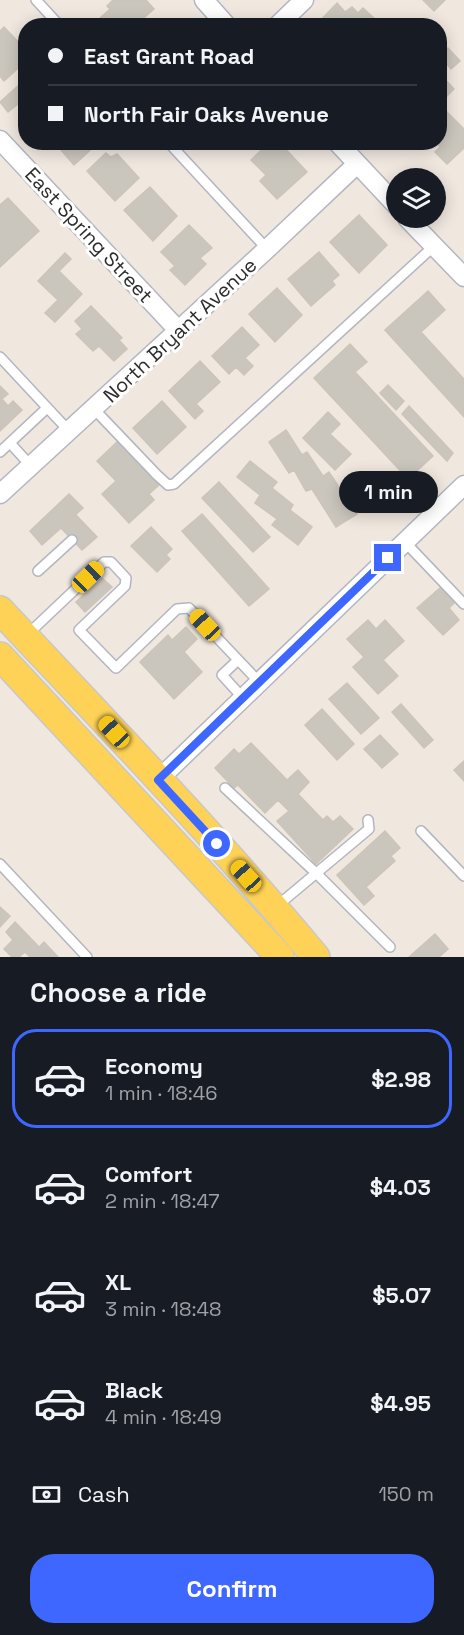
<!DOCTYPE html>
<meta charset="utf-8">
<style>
:root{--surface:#171b24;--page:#242831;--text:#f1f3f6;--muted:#9ea1a6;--line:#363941;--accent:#3d67ff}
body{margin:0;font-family:"Space Grotesk",sans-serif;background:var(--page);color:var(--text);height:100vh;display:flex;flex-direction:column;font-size:22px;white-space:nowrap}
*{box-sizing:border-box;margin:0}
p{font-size:20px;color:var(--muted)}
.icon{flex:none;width:33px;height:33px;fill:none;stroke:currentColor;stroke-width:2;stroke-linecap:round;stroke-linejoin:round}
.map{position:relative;height:957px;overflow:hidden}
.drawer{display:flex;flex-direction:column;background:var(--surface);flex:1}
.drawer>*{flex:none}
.banner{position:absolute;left:18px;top:18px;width:429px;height:132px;border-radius:24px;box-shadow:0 3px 15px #0003;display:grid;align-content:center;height:132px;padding:0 30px;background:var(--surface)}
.buttons{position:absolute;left:386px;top:168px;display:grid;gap:12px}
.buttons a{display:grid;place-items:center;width:60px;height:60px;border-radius:50%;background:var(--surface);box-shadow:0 3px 15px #0003;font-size:30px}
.end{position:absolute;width:27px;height:27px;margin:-14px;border:8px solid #3d67ff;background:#fff;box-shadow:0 0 0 3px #fff}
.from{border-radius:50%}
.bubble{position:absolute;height:42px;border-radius:21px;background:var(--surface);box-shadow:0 3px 15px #0003;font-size:20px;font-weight:700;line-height:42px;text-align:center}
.car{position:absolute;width:18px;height:36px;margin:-18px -9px;border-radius:8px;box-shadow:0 0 4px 2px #0007;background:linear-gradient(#f5c518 24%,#345 0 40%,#f5c518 0 76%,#345 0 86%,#f5c518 0)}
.banner b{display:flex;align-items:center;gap:21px;height:57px;font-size:22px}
.banner b+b{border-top:2px solid var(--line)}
.banner i{width:15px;height:15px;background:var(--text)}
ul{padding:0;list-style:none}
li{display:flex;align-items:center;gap:18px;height:99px;margin:0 12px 9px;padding:0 18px;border:3px solid transparent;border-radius:24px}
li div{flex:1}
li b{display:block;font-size:22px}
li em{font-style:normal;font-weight:700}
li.current{border-color:var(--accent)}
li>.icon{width:54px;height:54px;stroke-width:1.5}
h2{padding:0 30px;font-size:27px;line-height:72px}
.pay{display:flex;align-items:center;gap:15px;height:66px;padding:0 30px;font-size:22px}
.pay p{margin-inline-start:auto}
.primary-button{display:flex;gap:12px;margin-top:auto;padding:12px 30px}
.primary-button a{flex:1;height:69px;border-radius:24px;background:var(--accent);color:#fff;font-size:24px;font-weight:700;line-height:69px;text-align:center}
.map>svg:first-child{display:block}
.building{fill:#cbc6bd;stroke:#ccc4b8;stroke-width:1.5}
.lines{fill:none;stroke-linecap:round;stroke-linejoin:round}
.service-casing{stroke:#b3b6c2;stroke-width:12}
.minor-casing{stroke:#b3b6c2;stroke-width:21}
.primary-casing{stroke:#c8c8c8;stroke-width:30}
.service{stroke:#fff;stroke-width:9}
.minor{stroke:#fff;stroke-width:18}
.primary{stroke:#fed256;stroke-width:27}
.route{stroke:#3d67ff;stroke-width:8}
.labels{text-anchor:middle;stroke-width:6;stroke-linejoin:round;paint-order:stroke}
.street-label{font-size:20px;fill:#2d2d2d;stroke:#fff}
</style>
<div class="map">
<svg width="464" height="957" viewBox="0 0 464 957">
<rect width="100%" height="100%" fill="#f0e8df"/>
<path class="building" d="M113 0H146L154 9 139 22 136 20 130 26H126L121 21 116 26H105L99 19 110 9 107 6Z
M423 0H445L434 11Z
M337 3 345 12 352 7 358 13 363 8 377 21 373 26H327L321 20Z
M4 27 26 50V61L4 81 0 76V31Z
M448 48 460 61 451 69 440 56Z
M440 74 454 89 440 103Z
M26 79V103L23 100 8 112 0 102Z
M446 111 464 129V148L447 164 435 152 440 147 436 142H440V118Z
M54 142H99L74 165Z
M270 142H279L307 172 277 199 260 181 266 175 251 160Z
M106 153 111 157 117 154 139 178 115 201 87 171Z
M150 187 177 216 153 241 124 210Z
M8 198 39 231 0 267V205Z
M359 215 387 245 359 273 330 242Z
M189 225 212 248 200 258 206 264 185 285 170 270 175 266 161 252Z
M319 252 339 275 332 281 335 285 311 306 288 279Z
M65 253 71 259 59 271 82 294 55 322 45 313 58 300 38 281Z
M277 288 302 315 275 342 249 314Z
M428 291 445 310 421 332 464 379V417L385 330Z
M91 306 122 338 119 340 127 349 114 361 99 346 93 351 76 334 82 329 75 321Z
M242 327 259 345 245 358 253 366 244 375 236 367 229 374 212 356Z
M350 344 367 362 355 372 433 456 408 479 314 378Z
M200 361 220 382 196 404 203 411 195 419 169 391Z
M388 385 404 401 396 410 380 393Z
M0 386 8 394 2 399 8 406 13 401 22 410 0 431Z
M162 401 186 427 157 454 133 428Z
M409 406 453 453 447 461 402 414Z
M328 412 340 424 330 434 351 454 335 470 303 438Z
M286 430 302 455 307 452 323 476 329 472 357 514 336 527 312 489 306 491 294 470 289 473 269 442Z
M118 441 159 485 149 494 154 500 129 523 102 494 116 481 97 461Z
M250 461 277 482 272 488 293 505 290 510 312 527 298 545 272 525 277 519 255 503 260 495 237 477Z
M219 482 270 537 253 552 202 498Z
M69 494 83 508 42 545 30 531Z
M75 514 97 537 82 550 61 528Z
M202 514 269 589 249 606 182 531Z
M151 527 172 549 166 555 170 559 157 572 131 546Z
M102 578 112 587 85 612 76 602Z
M440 588 454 603 449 608 459 620 443 635 417 608Z
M368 620 376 629 385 620 404 641 383 660 398 676 378 694 353 667 364 657 347 639Z
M186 627 197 639 184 652 202 672 174 699 140 662 168 635 172 640Z
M347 683 379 718 361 734 329 699Z
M401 704 433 740 424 748 392 712Z
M322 709 354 744 337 760 305 725Z
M380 735 398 754 382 768 364 749Z
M251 743 287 780 298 770 309 782 298 794 323 820 327 816 333 822 340 816 353 829 316 864 277 821 289 811 278 800 265 813 238 785 234 788 215 768 234 749 239 754Z
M464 761V781L454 770Z
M385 831 400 848 391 856 395 861 366 887 374 896 364 905 337 875Z
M0 907 10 916 0 927Z
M15 922 39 947 44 942 58 957H30L25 952 19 957H12L4 949 13 940 6 932Z
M435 934 448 949 439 957H409Z"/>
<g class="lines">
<defs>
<path id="service" d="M36 0 60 26
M168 142 267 249
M0 357 69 431
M94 409 157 475 168 485 174 484 434 246
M10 443 31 466
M0 452 47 408
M405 542 464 604
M38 571 72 540
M28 634 104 562H111L126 578 125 586 79 630 116 668 177 609 189 608 259 682
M238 660 222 675 243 698
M225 788 316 873 390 947
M421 831 464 876
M0 864 87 957
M277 906 369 829 368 820"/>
<path id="minor" d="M204 0 227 26
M277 26 304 0
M0 140 179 331
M337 142 396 205
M407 218 464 277
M0 494 267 249 357 164
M158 780 464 485"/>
<path id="primary" d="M0 610C107 724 216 837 316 957
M0 656 280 957"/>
</defs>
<use href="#service" class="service-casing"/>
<use href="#minor" class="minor-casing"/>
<use href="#primary" class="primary-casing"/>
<use href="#service" class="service"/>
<use href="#minor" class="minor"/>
<use href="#primary" class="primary"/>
</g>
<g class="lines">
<path class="route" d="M217 844 158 780 388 558"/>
</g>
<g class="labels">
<g class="street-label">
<text transform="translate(89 235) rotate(47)" y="7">East Spring Street</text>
<text transform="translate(180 330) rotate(-43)" y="7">North Bryant Avenue</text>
</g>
</g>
</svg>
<div class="buttons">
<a><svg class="icon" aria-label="layers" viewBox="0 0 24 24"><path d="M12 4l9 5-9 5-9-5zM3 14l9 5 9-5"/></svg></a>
</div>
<i class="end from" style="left:217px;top:844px"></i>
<i class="end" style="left:388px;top:558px"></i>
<div class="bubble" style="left:339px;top:471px;width:99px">1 min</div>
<i class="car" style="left:88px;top:577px;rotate:46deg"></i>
<i class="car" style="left:205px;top:625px;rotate:317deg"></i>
<i class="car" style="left:114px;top:732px;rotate:317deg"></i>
<i class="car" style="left:246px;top:876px;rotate:318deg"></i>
<div class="banner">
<b><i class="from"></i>East Grant Road</b>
<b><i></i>North Fair Oaks Avenue</b>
</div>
</div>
<section class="drawer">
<h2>Choose a ride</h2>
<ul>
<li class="current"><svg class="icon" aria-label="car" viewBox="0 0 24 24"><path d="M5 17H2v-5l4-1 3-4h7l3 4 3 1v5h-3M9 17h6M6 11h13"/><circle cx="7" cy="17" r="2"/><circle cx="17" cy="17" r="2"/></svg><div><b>Economy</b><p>1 min · 18:46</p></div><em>$2.98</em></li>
<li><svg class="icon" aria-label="car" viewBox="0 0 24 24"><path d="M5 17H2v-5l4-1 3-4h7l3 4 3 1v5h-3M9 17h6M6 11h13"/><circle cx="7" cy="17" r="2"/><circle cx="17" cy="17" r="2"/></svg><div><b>Comfort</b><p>2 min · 18:47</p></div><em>$4.03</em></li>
<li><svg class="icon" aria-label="car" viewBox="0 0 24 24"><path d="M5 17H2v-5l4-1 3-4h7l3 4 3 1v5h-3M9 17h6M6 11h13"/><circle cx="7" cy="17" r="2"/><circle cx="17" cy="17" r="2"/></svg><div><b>XL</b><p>3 min · 18:48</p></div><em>$5.07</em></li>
<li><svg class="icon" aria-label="car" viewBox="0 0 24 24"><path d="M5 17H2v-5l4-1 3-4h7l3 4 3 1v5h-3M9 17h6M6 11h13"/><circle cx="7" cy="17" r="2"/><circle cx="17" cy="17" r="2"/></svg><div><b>Black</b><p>4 min · 18:49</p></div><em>$4.95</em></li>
</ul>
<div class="pay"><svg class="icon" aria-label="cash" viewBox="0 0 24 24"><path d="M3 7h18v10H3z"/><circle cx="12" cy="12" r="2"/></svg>Cash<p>150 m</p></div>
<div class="primary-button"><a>Confirm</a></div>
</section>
